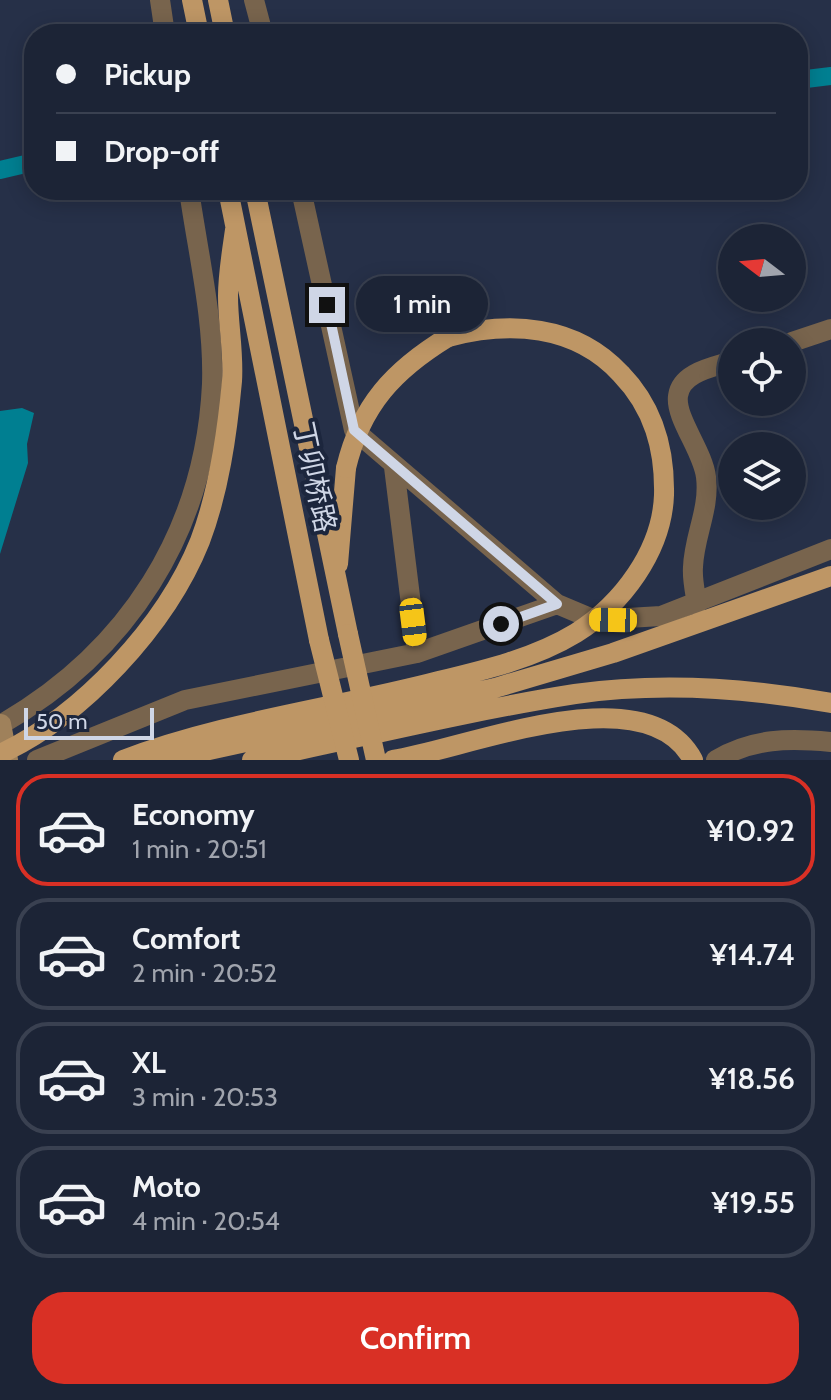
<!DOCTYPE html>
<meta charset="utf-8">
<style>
:root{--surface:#1c2436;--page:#293042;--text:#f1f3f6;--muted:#a0a4ad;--line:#3a4151;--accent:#d93025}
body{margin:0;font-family:Cabin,"Noto Sans SC",sans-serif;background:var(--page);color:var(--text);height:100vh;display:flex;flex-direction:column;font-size:30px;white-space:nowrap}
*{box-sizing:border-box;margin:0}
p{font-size:26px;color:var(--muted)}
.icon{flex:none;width:44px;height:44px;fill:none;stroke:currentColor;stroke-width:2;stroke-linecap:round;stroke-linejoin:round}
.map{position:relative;height:760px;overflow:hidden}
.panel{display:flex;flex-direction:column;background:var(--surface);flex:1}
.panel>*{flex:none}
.guide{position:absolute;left:24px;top:24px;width:784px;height:176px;border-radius:32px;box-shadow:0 4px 20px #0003,0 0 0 2px var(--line);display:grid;align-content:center;height:176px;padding:0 32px;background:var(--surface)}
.needle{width:52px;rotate:286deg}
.buttons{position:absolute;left:718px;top:224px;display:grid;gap:16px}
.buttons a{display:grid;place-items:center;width:88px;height:88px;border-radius:50%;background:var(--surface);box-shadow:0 4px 20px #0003,0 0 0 2px var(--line);font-size:40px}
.scale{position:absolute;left:24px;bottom:20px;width:130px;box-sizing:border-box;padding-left:8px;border:4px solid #cfd6e6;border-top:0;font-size:22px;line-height:28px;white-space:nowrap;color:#cfd6e6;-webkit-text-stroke:6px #1c263d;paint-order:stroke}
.end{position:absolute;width:36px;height:36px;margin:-18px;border:10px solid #cfd6e6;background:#111;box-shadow:0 0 0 4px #111}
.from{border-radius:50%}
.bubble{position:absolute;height:56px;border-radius:28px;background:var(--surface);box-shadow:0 4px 20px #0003,0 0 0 2px var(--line);font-size:26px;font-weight:600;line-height:56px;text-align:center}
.car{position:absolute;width:24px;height:48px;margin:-24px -12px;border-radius:10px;box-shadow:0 0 6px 2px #0007;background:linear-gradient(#f5c518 24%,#345 0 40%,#f5c518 0 76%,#345 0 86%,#f5c518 0)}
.guide b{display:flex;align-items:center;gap:28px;height:76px;font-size:30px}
.guide b+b{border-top:2px solid var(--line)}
.guide i{width:20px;height:20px;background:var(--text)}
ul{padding:14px 0 0;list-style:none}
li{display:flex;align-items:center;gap:24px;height:112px;margin:0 16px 12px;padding:0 16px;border:4px solid var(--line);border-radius:32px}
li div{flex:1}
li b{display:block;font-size:30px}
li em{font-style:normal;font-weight:600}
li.selected{border-color:var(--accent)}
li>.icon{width:72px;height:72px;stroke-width:1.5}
.cta{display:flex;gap:16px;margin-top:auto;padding:16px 32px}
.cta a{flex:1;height:92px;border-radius:32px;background:var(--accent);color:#fff;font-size:32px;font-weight:600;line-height:92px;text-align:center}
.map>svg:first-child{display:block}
.water{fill:#007f91}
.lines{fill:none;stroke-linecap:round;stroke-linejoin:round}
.canal{stroke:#007f91;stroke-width:18}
.street{stroke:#78644d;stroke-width:20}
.secondary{stroke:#9f815b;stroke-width:20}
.primary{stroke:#be9665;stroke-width:20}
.primary-bridge{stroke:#be9665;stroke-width:20}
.route{stroke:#cfd6e6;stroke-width:10}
.labels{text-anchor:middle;stroke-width:8;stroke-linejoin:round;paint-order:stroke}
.street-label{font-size:28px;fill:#cfd6e6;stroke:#1c263d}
</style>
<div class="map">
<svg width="831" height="760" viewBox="0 0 831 760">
<rect width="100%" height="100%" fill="#263048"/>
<path class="water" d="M22 408 34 413 27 444 28 463 0 554V411Z"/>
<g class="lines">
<path class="canal" d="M798 80 831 76
M0 170 34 162"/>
<path class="street" d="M160 0 165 34
M254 0 263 34
M301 190 354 430 557 604 595 620 661 616 831 549
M792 342 831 329
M394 467 417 653
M697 604C695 592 692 579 693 567 694 536 710 509 706 477 703 451 675 418 678 396 681 372 714 367 732 361
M0 725C128 652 205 532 212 384 214 318 198 254 189 190
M37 760 185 700 417 653 557 604
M716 760C753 738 789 738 831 742"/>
<path class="secondary" d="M1 724 8 760"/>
<path class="primary" d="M192 0 199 34
M218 0 225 34
M228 190 319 640
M255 190 348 634
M338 564 346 468
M0 754C82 716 166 626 200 541 219 491 227 435 232 381 234 353 228 324 228 296 228 274 232 251 235 230
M123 760C222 722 336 708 439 681 485 670 535 658 576 633 622 604 662 551 664 495 665 449 654 408 621 374 575 324 509 321 448 337
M163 760 495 688 613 653 831 576
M252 760C359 738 467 711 575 694 659 682 748 688 831 703
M393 760C467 749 646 672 693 760"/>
<path class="primary-bridge" d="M346 468C361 405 394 370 448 337
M348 634 376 760
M319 640 349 760"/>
</g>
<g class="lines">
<path class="route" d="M327 305 354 430 557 604 501 624"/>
</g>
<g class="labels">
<g class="street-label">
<text transform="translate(315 477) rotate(78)" y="10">丁卯桥路</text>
</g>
</g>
</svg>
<div class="buttons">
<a><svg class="needle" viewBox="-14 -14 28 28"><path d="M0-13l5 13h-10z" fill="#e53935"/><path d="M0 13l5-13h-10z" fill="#a0a4ad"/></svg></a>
<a><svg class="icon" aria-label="locate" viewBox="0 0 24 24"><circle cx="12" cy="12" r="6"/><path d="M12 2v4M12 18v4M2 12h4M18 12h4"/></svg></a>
<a><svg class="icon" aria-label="layers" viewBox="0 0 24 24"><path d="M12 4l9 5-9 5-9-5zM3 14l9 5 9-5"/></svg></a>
</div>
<div class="scale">50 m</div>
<i class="end from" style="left:501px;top:624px"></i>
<i class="end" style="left:327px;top:305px"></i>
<div class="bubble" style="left:356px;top:276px;width:132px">1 min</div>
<i class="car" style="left:613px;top:620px;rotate:271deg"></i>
<i class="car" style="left:413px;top:622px;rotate:173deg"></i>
<div class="guide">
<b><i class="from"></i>Pickup</b>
<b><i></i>Drop-off</b>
</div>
</div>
<section class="panel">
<ul>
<li class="selected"><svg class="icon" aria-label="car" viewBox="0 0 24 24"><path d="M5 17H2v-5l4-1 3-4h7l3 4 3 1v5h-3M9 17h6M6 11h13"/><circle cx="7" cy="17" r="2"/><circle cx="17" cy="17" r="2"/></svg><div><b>Economy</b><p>1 min · 20:51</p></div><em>¥10.92</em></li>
<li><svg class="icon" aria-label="car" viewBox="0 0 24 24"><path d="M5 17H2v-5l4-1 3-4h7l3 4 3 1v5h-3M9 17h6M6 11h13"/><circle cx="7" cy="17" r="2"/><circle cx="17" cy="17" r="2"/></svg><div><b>Comfort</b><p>2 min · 20:52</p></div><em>¥14.74</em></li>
<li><svg class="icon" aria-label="car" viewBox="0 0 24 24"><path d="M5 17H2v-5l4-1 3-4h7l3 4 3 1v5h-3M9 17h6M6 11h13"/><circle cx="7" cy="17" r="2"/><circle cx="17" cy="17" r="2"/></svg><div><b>XL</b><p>3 min · 20:53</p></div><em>¥18.56</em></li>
<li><svg class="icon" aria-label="car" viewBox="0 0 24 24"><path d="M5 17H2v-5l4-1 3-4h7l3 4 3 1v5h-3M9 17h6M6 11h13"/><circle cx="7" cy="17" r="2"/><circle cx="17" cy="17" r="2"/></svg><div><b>Moto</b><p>4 min · 20:54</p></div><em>¥19.55</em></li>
</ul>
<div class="cta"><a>Confirm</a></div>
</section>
